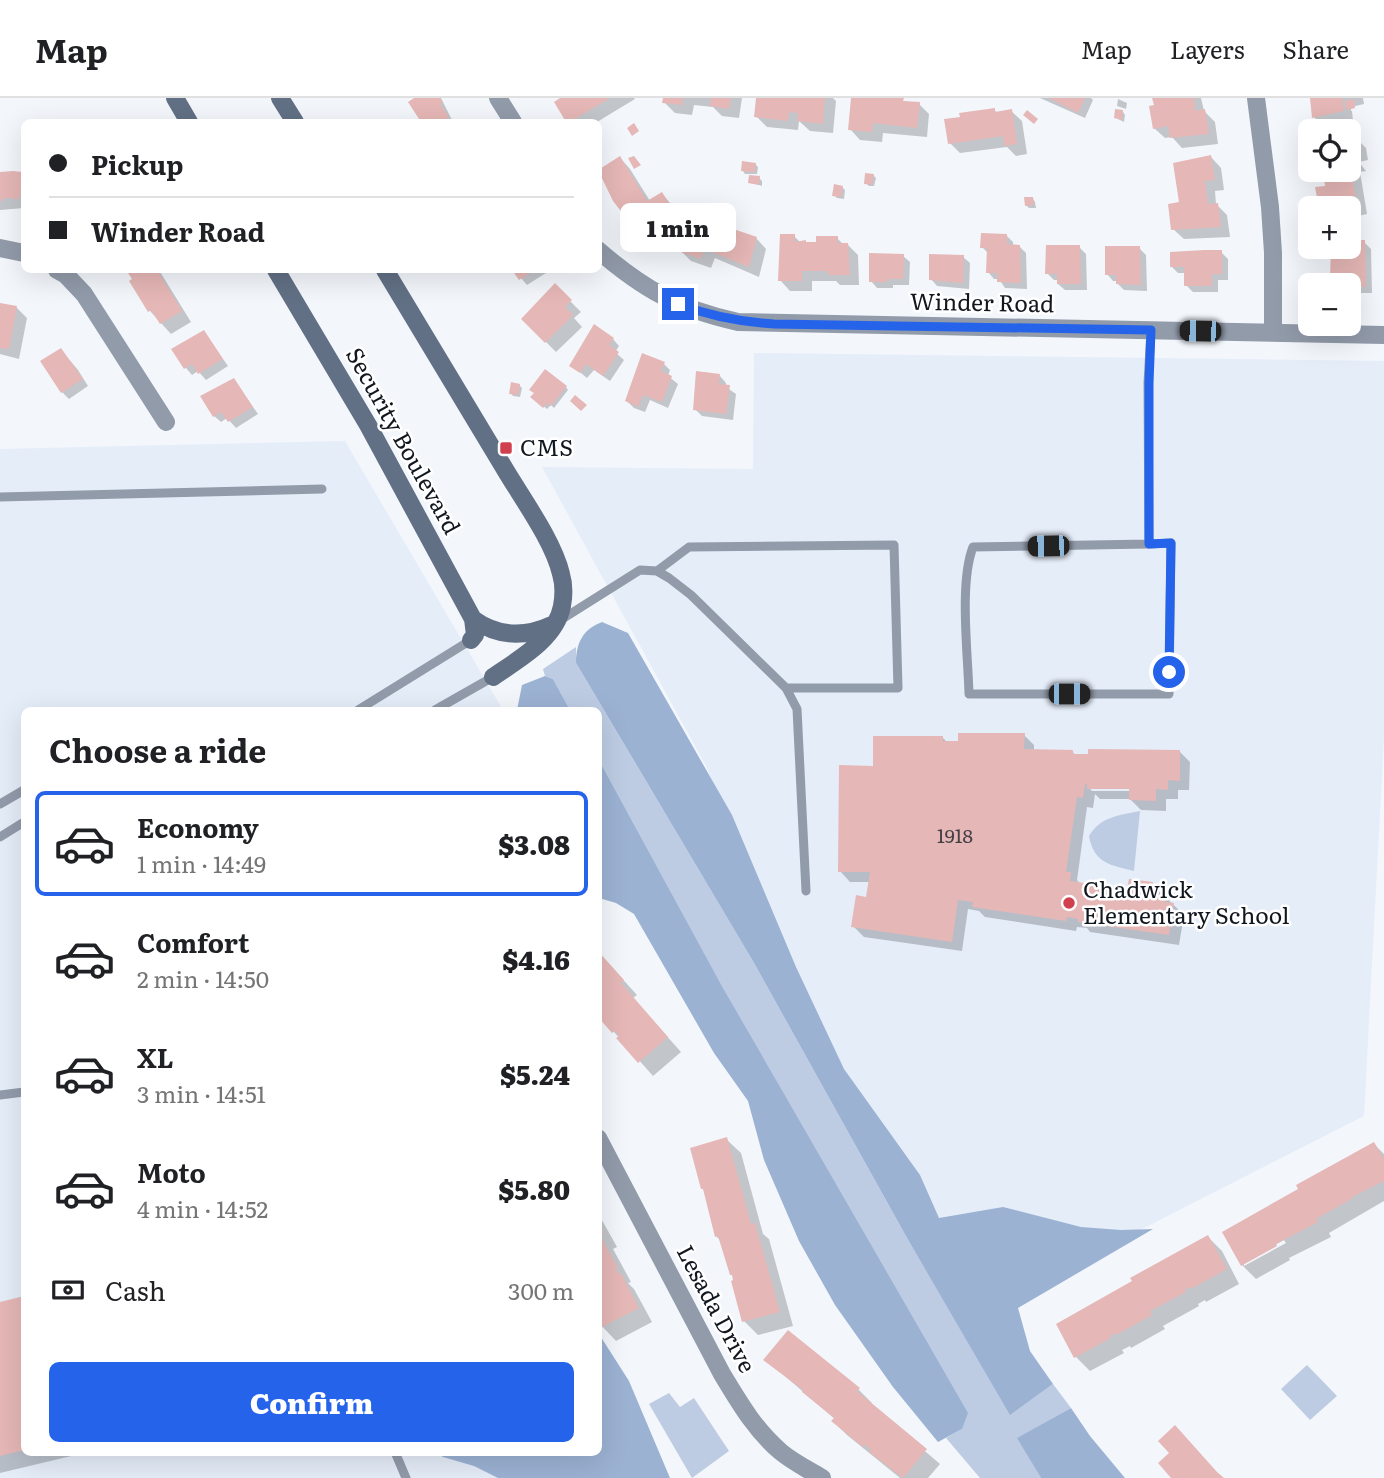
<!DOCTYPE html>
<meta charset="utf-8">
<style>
:root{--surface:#fff;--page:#f6f6f6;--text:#202124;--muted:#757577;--line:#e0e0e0;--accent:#2563eb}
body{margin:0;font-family:Literata,serif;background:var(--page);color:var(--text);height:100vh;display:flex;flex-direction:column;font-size:26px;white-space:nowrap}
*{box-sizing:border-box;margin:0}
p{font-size:23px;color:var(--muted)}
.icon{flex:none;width:38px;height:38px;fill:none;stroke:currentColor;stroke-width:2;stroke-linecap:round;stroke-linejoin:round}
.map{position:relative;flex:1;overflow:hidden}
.panel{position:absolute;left:21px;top:609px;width:581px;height:749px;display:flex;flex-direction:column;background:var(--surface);border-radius:10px;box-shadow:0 7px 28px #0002}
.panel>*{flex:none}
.guide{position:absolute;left:21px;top:21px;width:581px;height:154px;border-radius:10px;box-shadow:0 7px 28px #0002;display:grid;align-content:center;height:154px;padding:0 28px;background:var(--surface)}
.tools{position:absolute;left:1298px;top:21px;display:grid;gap:14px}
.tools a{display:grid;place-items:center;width:63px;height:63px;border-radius:10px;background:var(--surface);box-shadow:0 7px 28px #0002;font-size:35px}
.end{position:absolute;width:32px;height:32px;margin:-16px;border:9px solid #2563eb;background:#fff;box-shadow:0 0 0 4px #fff}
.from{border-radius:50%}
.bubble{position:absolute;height:49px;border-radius:10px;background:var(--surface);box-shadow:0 7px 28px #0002;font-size:23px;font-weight:800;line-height:49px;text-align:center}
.car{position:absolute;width:21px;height:42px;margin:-21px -10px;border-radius:9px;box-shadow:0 0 5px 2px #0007;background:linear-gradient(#222 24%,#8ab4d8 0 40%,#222 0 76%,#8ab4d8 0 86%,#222 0)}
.guide b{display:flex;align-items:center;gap:24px;height:66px;font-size:26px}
.guide b+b{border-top:2px solid var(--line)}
.guide i{width:18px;height:18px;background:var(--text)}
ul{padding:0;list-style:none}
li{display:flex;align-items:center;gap:21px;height:105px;margin:0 14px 10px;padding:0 14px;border:4px solid transparent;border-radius:10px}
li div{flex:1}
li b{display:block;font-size:26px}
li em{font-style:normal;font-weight:800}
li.current{border-color:var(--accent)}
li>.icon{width:63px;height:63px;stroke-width:1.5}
h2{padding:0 28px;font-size:32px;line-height:84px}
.pay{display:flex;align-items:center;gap:18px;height:77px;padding:0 28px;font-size:26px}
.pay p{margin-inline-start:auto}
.button{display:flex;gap:14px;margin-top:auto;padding:14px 28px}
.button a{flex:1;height:80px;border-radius:10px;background:var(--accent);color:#fff;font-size:28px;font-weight:800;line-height:80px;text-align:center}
header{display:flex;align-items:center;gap:42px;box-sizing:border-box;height:98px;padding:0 35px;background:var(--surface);border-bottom:2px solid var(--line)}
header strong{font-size:33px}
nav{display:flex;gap:38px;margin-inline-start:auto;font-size:24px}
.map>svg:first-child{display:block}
.built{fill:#e5edf9}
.green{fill:#bdcce3}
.forest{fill:#9cb2d3}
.shadow{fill:#0003;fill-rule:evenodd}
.building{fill:#e5b7b6}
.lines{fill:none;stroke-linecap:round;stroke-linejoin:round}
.lane{stroke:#929baa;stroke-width:9}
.street{stroke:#929baa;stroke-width:18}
.secondary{stroke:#627085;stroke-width:18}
.route{stroke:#2563eb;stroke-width:9}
.poi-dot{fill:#d0404f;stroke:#fff;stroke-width:2.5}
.labels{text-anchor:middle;stroke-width:5;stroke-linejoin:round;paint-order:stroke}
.number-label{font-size:19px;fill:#463f45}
.street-label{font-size:23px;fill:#11171f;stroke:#fff}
.poi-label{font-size:23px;fill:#11171f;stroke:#fff;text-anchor:start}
</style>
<header>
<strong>Map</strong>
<nav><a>Map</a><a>Layers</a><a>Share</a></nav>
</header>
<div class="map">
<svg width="1384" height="1380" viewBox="0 0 1384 1380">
<rect width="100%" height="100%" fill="#f3f7fc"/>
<path class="built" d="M754 255 1384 263V639L1364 1018 985 1211 818 940 707 670 542 369 753 371Z
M345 343 503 612H24V1354H598L659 1380H0V351Z"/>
<path class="green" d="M576 549V565L754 865 907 1140 1011 1316 1053 1286 1071 1310 1018 1340 1041 1380H980L946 1340 962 1331 599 662 598 612H570L553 581 545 578 543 571Z
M1140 713 1134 773C1111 767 1094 766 1089 738 1100 719 1119 717 1140 713Z
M1307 1267 1337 1298 1310 1322 1281 1291Z
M669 1295 680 1309 694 1300 729 1353 692 1380 649 1306Z"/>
<path class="forest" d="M602 524 628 535 732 717 796 869 844 971 920 1077 939 1120 1003 1109 1081 1129 1121 1132 1153 1131 1018 1210 1030 1253 1053 1286 1010 1317 907 1140 754 865 576 565C576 545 583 531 602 524Z
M545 578 553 581 570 612H517L522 587Z
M599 662 723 890 968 1315 962 1331 938 1344 893 1289 835 1207 799 1143 764 1062 748 1003 714 955 634 816 616 805 599 800Z
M599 1236 629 1283 670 1380H498L474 1368 443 1359 437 1355 598 1354Z
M1071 1310 1090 1338 1125 1380H1041L1017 1340Z"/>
<path class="shadow" d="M418 0H441L453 24H423L411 4Z
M564 0H634L635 1 597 24H568L556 5Z
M665 0H742L739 20 722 18 713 9 694 7 692 17 675 15 664 4Z
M758 0H833L836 3 833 35 810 33 799 23 798 32 767 29 756 18Z
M853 0H888L919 6 929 16 927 39 883 35 882 44 860 42 850 31Z
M1040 0H1091L1093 2 1085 20Z
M1154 0H1201L1204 13 1215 24 1218 46 1182 50 1172 39 1165 40 1154 30Z
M1313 0H1363L1364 6 1351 9V13H1357H1352L1353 23 1324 30 1314 19Z
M1118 1 1127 5 1126 11 1117 8Z
M994 12 998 15 1011 13 1022 23 1027 56 1016 58 1007 49 960 55 950 45Z
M1123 14 1125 17 1124 24 1116 20Z
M1356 40 1366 50 1368 62 1359 64 1366 73 1360 74 1367 116 1349 120V110H1320L1317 91 1327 89 1325 77 1320 72H1349V41Z
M1211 59 1221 70 1224 92 1215 93 1216 106 1227 117 1230 139 1184 141 1173 131 1180 106Z
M620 60 630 71 650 103 662 96 672 107 680 119 646 139 635 129Z
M755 66 758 69 757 76H745L743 73Z
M0 75 21 76 24 79V110L0 112Z
M873 77 876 80 874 88H869L866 85Z
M759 80 762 83V88L750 84Z
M842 89 845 92 844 101 837 100 834 97Z
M1033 101 1035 104 1036 110H1029L1026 107Z
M1006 137 1013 144V148H1019L1026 155 1027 191 1005 190 999 181H994L988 174 989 156 982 149Z
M794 138 801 145 807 146 837 140 844 147H848L858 157 859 187H840L836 183H812V193H790L780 182Z
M756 140 766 151 759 179 715 160 711 170 691 163 680 152Z
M1364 144 1371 151 1372 195H1351L1349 187 1339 185 1332 178 1353 152Z
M1079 149 1086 156 1087 192H1065L1058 186V182H1054L1047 175Z
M1139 150 1146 157 1147 193 1124 192 1118 186V183H1113L1107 176Z
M1221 154 1228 161V182H1218V194H1193L1186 187V175H1178L1171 168Z
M903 158 910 164 909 187H893V190H877L871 183Z
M963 159 970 165 969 191 937 188 931 181Z
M128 172H159L191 224 171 236 150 213Z
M514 172H544L546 175 527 187Z
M555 188 581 214 574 220 582 229 556 254 523 221Z
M0 208 17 210 27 220 19 261 0 256Z
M204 234 228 268 206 282 198 273 192 277 186 270Z
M613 241 619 248 615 254 624 262 610 283 594 272 587 280 571 267Z
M61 252 78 272 88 288 69 301 62 294Z
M664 266 670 272 668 278 678 286 668 310 650 302 645 314 634 310 627 303Z
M720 278 726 285V289L736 296 733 322 702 318 695 311Z
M234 282 258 316 236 330 227 320 221 324 214 318Z
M519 287 522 290 520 299 513 298 511 295Z
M566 289 568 292 554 310 551 307 547 311 533 299Z
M1024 637 1034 647V653H1072L1076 658 1179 653 1190 664 1189 692H1178V701H1166V713L1141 712 1130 701H1100L1095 696 1093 710 1087 709 1077 782 1080 786 1129 793 1152 786 1184 817 1179 847 1090 834 1087 830 1077 829 1076 833 985 819 979 813 968 811 962 853 864 839 853 828 868 801 870 784H850L840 773 874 670 943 640 947 644ZM1088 689 1138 690V693H1092Z
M598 854 637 897 633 900 681 954 653 978 614 934Z
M726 1041 741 1055 763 1136 769 1141 793 1228 758 1237 744 1223 734 1179 731 1176 722 1144 716 1138Z
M1374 1046 1384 1056V1103L1329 1135 1331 1139 1289 1160 1290 1162 1256 1181 1242 1167 1224 1135 1300 1092 1298 1088ZM1284 1142 1286 1145 1244 1168V1164Z
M598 1115 617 1149 613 1151 631 1184 628 1185 634 1191 652 1224 616 1243 598 1224Z
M1208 1139 1222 1153 1239 1186 1206 1204 1205 1202 1198 1206 1199 1208 1163 1228 1165 1231 1131 1250 1130 1248 1122 1252 1124 1255 1090 1273 1076 1259 1058 1227Z
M24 1200V1354H88L0 1375V1206Z
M766 1262 858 1291 872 1305 871 1307 940 1366 928 1380H900L847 1337 833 1323 835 1321Z
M173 1354H190L176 1358Z"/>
<path class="building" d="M414 0H440L443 4 440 6 449 19 441 24H421L408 4Z
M560 0H610L570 24H566L554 4Z
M663 0H683L682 7 662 5Z
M711 0H731L729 11 710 8Z
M756 0H825L823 26 797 23 798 15 789 14 788 23 754 19Z
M851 0H904L903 3 920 4 917 30 873 25 872 34 848 32Z
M1049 0H1085L1078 15Z
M1152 0H1194L1195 13 1205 11 1209 36 1170 40 1168 28 1153 31 1149 8 1154 7Z
M1310 0H1342L1344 13 1312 20Z
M1354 1 1355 10 1346 12 1345 3Z
M995 10V14L1012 11 1017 46 1004 48 1003 38 948 46 944 21 960 19 959 15Z
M1115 11 1123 12 1122 22 1114 20Z
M1027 12 1038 21 1034 26 1023 17Z
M634 25 639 33 632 38 627 30Z
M1357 38 1359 52 1349 54V39Z
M1211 57 1215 82 1205 83 1208 106 1218 105 1221 129 1171 132 1168 106 1179 104 1173 65Z
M620 58 647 103 662 94 671 108 634 130 613 103 598 72Z
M634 58 641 67 634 71 628 60Z
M742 63 756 65 755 74 741 73Z
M1349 65 1357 106 1337 110H1319L1315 89 1325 88 1323 72H1349Z
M13 73 22 74 20 101 3 100V103H0V74Z
M865 75 874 76 872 87 864 86Z
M749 77 760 78 759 87 748 85Z
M834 86 843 88 841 99 832 98Z
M1024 99H1033L1034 107 1025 108Z
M692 117 757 139 749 169 704 151 701 161 678 153Z
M981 135 1007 136V146L1020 147 1021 185 997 184V175H986L987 150H980Z
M780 136H795V144L806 142V144H816V138H838V145H848L850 177H828V173H802V183H778Z
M1351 142H1365L1366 189 1343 187V179H1330L1331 150 1351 151Z
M1046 147H1080L1081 186H1057V176H1045Z
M1105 148H1140L1141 187 1116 186V177H1105Z
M1204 152H1222V176H1212V188H1184V169H1170V154Z
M869 155 904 156 903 181H887V184H869Z
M929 156 964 157 963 185 929 182Z
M126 172H157L182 213 160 226 151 212 148 214 129 183 132 181Z
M512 172H535L519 182Z
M555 185 572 202 565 209 573 217 545 245 521 221Z
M0 205 17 208 9 251 0 250Z
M594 226 614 240 609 247 619 254 603 278 586 266 580 275 569 268Z
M204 232 223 261 198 276 192 266 184 271 171 251Z
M61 250 83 281 61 295 40 263Z
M642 255 665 264 661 273 672 278 662 304 643 297 638 309 625 303Z
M545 271 567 288 551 308 547 305 543 310 530 299 534 295 529 292Z
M696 273 720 276 719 286 730 287 726 316 693 312Z
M234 280 253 309 228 324 221 314 213 319 200 298Z
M511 284 520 286 518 297 509 296Z
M575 297 587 307 581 313 570 303Z
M958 635H1025L1024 651 1073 652V656H1088V651L1180 652V683L1168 682V692L1156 691V703L1129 702V691H1087V686H1085L1083 700 1077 699 1066 774H1071L1070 783 1127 791 1129 781 1153 784 1151 795 1166 797 1165 804 1174 805 1169 837 1078 824V821L1067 819 1066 823 972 809 973 804 958 802 952 844 851 829 856 797 866 799 870 774H838L839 667 873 668V638H943V643H958Z
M598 853 624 882 621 885 668 939 638 965 616 940 619 938 615 933 612 935 598 919Z
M727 1039 751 1126 755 1125 780 1214 742 1224 731 1183 733 1182 732 1177H730L718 1138 715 1139 703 1091H701L690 1050Z
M1374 1044 1384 1061V1083L1352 1099 1353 1100 1316 1121 1318 1124 1276 1146 1277 1148 1241 1168 1222 1134 1298 1091 1296 1087Z
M598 1124 604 1135 600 1137 618 1170 616 1171 619 1176 621 1175 639 1210 600 1230Z
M1208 1137 1227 1171 1191 1191 1190 1189 1185 1191 1186 1194 1150 1213 1152 1217 1116 1237 1114 1235 1110 1238 1111 1240 1074 1260 1056 1226 1132 1183 1130 1180Z
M24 1198V1352L0 1358V1204Z
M788 1232 860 1290 857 1293 927 1351 903 1380 869 1354 871 1352 865 1347 863 1349 831 1323 834 1320 802 1294 803 1292 763 1262Z
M1175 1327 1217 1374 1224 1380H1171L1158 1365 1169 1355 1158 1343Z"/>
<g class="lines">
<path class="lane" d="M0 399 322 391
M1149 446 1171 445 1169 596H969C968 556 959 485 973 449L1149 446 1148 285 1151 232
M657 473 689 449 894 447 898 590H786
M559 523 640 472 657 473 669 480 691 497 786 590 797 611 806 793
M358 612 471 542
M435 612 493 579
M0 706 24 692
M0 739 24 724
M0 997 24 994
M395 1354 406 1380"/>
<path class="street" d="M498 0 513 24
M1256 0 1270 109 1273 155V234
M0 150 24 155
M598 152C644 192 679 211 738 224L1384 237
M57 172 66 177 84 196 166 324
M598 1040 722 1276C739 1304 755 1332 781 1354 793 1364 809 1372 822 1380"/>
<path class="secondary" d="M175 0 189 24
M280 0 295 24
M276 172 368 327 473 521 475 537 471 542
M385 172C424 237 464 303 503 368 521 399 553 442 561 476 564 486 564 497 562 508 556 541 519 561 493 579
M473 521C498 539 524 540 552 527"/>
</g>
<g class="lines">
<path class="route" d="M678 206C710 218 739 224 774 226L1151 232 1149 285V446L1171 445 1169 574"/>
</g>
<g class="poi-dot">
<rect x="499" y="343" width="14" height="14" rx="3.5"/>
<circle cx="1069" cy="805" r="7"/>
</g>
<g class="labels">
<g class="number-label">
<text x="955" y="745">1918</text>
</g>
<g class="street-label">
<text transform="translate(982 205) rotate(1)" y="8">Winder Road</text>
<text transform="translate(403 343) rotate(61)" y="8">Security Boulevard</text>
<text transform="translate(716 1211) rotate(62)" y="8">Lesada Drive</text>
</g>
<g class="poi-label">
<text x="520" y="358">CMS</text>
<text x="1083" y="800">Chadwick<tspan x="1083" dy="26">Elementary School</tspan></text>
</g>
</g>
</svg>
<div class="tools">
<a><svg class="icon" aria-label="locate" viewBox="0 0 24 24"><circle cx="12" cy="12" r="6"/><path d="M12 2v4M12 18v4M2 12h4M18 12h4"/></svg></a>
<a>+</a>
<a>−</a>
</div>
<i class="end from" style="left:1169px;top:574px"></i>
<i class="end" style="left:678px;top:206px"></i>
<div class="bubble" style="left:620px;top:105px;width:116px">1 min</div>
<i class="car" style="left:1200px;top:233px;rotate:271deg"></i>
<i class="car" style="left:1048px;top:448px;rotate:269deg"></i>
<i class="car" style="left:1069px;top:596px;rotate:90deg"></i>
<div class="guide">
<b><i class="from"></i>Pickup</b>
<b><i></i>Winder Road</b>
</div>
<section class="panel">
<h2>Choose a ride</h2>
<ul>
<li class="current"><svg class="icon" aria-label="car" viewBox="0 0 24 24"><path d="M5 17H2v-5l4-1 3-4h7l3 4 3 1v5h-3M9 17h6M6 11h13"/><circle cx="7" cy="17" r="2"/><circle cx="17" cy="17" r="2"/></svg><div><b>Economy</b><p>1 min · 14:49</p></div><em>$3.08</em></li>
<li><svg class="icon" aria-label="car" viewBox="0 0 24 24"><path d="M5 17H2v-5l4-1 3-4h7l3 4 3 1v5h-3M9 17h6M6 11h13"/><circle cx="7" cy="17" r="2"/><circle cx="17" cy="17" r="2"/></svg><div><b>Comfort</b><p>2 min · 14:50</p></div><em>$4.16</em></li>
<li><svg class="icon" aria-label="car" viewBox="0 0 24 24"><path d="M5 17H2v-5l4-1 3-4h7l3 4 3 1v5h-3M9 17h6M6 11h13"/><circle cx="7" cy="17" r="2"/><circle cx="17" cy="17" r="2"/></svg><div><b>XL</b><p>3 min · 14:51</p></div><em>$5.24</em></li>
<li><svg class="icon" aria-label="car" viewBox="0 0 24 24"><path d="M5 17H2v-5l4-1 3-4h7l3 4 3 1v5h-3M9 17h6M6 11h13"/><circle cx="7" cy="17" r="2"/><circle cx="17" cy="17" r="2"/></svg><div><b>Moto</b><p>4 min · 14:52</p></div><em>$5.80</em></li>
</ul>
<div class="pay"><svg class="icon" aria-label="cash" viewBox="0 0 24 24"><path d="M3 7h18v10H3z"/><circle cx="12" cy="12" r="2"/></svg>Cash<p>300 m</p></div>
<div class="button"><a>Confirm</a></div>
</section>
</div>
